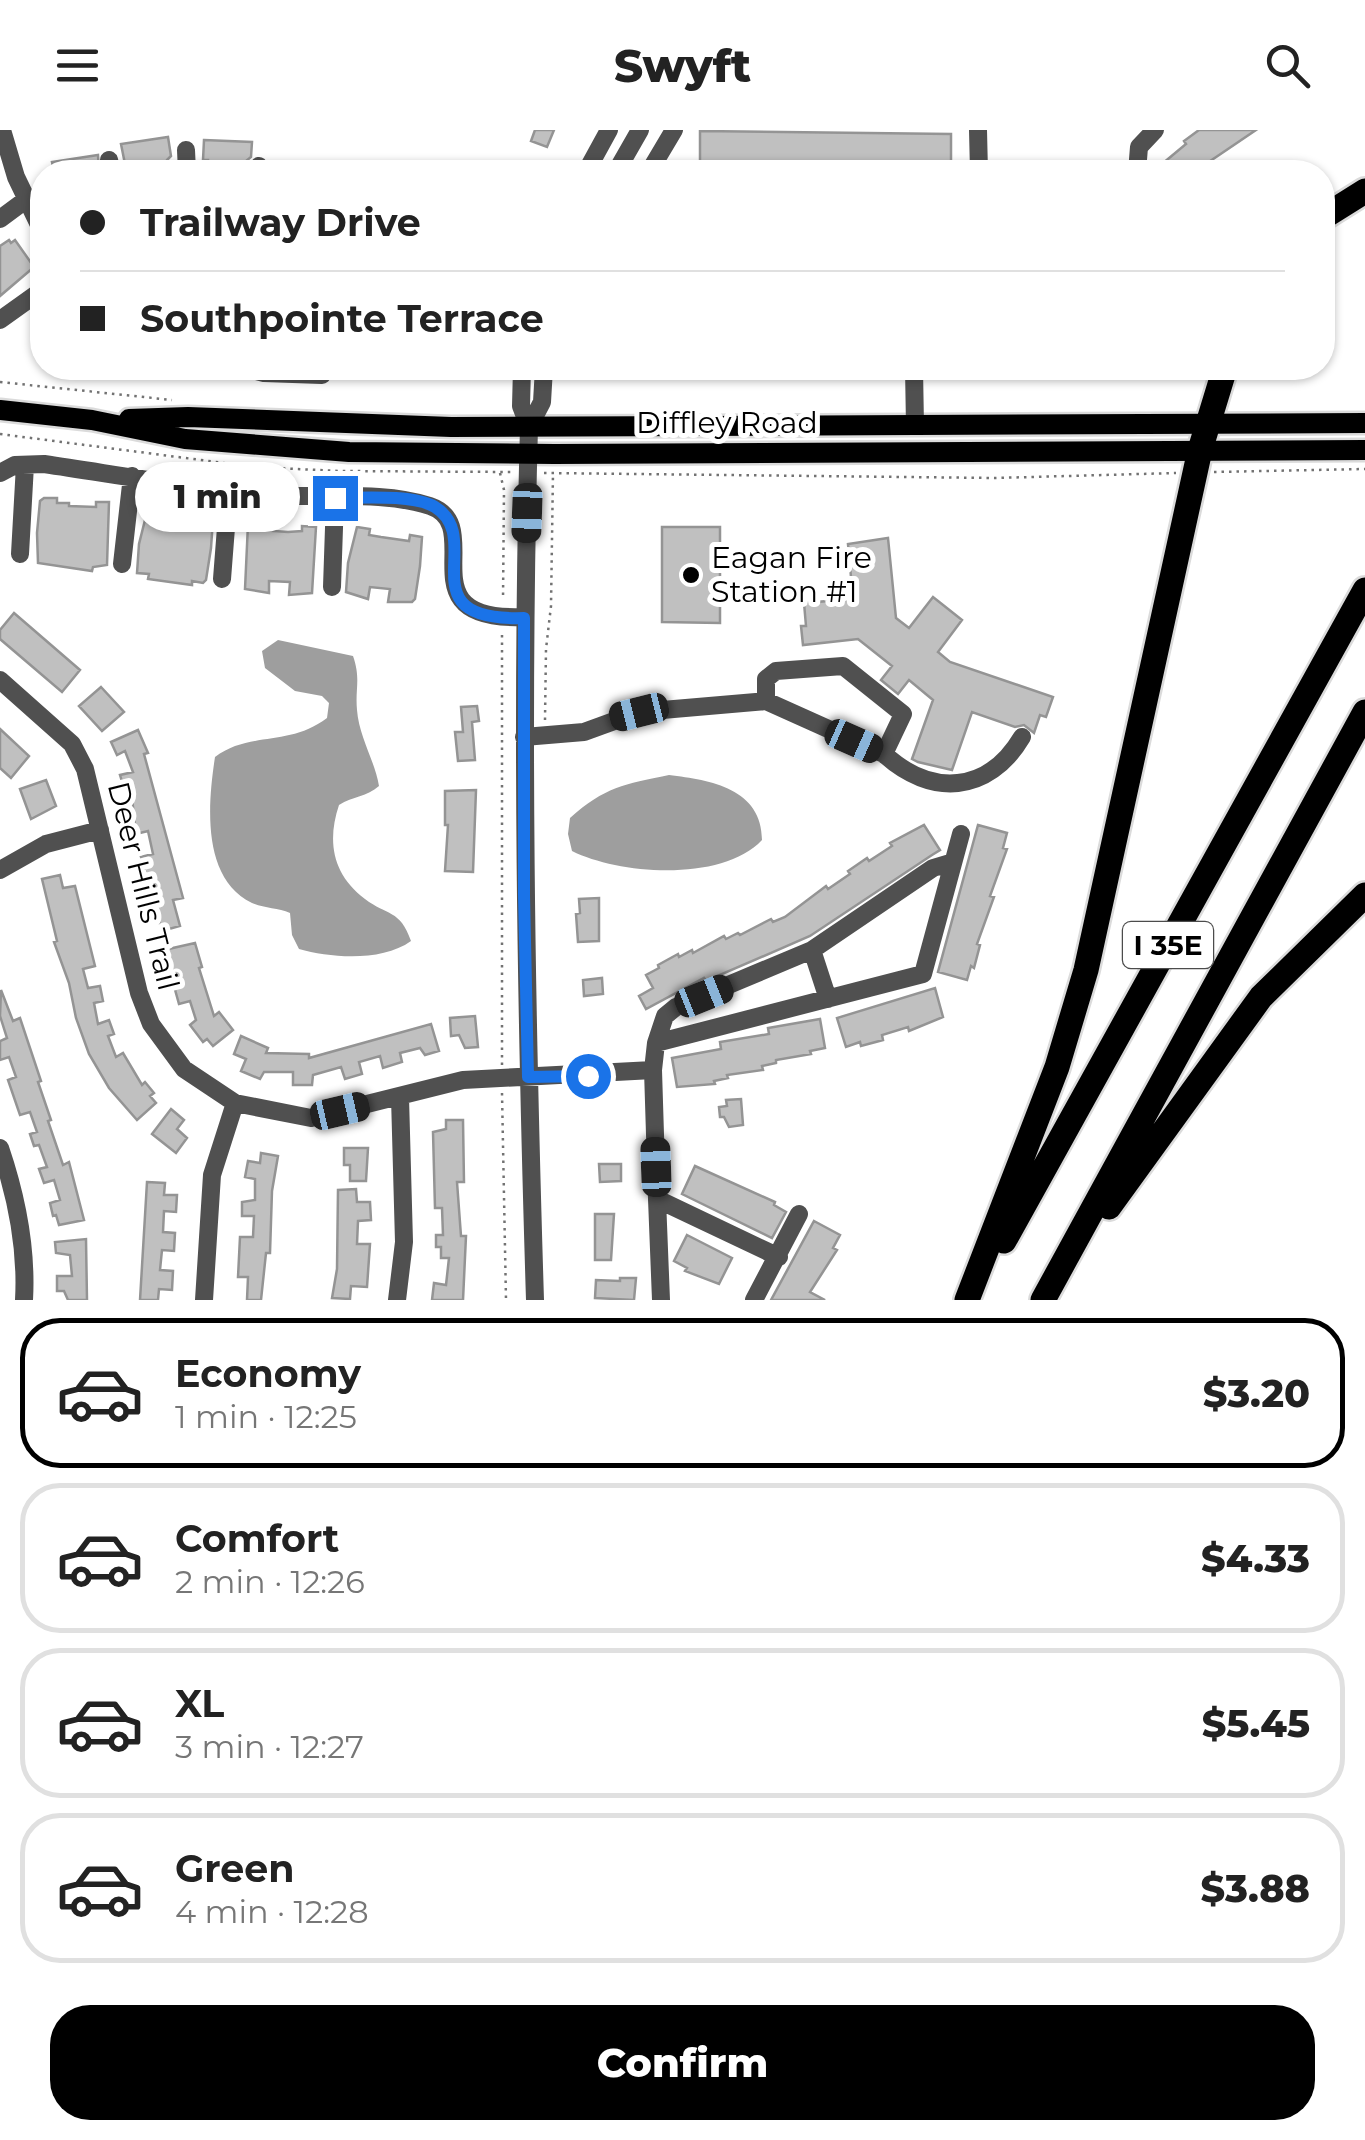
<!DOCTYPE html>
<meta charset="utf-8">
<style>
:root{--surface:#fff;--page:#f2f2f2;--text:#222;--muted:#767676;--line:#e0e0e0;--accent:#000}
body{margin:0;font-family:Montserrat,sans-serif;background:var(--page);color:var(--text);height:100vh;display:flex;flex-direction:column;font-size:38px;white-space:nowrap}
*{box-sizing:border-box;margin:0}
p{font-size:32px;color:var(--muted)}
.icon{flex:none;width:55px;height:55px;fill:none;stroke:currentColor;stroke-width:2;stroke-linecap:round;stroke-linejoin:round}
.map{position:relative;height:1170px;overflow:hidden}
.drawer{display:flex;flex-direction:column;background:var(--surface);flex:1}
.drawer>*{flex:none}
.top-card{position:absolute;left:30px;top:30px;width:1305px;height:220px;border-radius:40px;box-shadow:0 2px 8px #0004;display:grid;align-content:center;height:220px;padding:0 50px;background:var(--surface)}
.end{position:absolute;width:45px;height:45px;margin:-22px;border:12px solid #1a73e8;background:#fff;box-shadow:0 0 0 5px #fff}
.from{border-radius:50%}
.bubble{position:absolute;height:70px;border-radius:35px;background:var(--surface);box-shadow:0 2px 8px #0004;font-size:32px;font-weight:800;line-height:70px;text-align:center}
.car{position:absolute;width:30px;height:60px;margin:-30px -15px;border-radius:12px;box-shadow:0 0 8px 2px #0007;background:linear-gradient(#222 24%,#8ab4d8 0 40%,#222 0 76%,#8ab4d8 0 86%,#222 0)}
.top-card b{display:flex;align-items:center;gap:35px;height:95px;font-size:38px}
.top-card b+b{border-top:2px solid var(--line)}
.top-card i{width:25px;height:25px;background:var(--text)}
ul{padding:18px 0 0;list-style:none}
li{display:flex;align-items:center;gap:30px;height:150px;margin:0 20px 15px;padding:0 30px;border:5px solid var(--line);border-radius:40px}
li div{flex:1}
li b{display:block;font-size:38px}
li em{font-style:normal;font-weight:800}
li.current{border-color:var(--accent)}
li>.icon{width:90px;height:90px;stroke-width:1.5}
.primary-button{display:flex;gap:20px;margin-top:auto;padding:20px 50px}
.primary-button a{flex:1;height:115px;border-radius:40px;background:var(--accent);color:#fff;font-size:40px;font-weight:800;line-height:115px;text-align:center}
header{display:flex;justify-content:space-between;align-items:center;height:130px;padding:0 50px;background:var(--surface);font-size:45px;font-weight:800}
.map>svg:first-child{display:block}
.water{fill:#9e9e9e}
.building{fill:#c0c0c0;stroke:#949494;stroke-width:2.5}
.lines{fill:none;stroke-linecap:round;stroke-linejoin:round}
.major-casing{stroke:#dbdbdb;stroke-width:25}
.highway-casing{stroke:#dbdbdb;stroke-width:30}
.path{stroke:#727272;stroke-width:2.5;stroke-dasharray:2.5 5;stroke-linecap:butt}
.minor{stroke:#505050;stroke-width:18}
.major{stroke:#000;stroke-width:20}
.highway{stroke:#000;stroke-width:25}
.route{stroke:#1a73e8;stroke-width:12}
.poi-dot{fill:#000;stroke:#fff;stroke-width:4}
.labels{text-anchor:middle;stroke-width:10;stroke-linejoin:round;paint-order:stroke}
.shield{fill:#fff;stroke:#4c4c4c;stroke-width:2.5}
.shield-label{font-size:28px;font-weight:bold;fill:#000}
.street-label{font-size:30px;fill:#000;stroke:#fff}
.poi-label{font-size:30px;fill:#000;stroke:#fff;text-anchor:start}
</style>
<header><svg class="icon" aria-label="menu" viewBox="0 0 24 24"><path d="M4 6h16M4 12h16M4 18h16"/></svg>Swyft<svg class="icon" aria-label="search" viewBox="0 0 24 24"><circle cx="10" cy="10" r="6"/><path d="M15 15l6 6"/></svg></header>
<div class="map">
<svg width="1365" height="1170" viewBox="0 0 1365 1170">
<rect width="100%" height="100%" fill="#fff"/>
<path class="water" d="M278 510 353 526C361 549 355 558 357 580 359 607 375 631 379 656 367 667 353 666 339 675 327 711 332 744 365 769 387 786 400 779 411 811 382 832 331 828 299 819L292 805 290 783C278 778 263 778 252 773 201 748 208 673 215 627 249 601 289 617 327 588L329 573 322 566 295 561 265 538 262 521Z
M669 645C711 650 762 659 762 710 723 752 620 745 572 721L568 704 570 688C605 657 624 654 669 645Z"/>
<path class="building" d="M535 0H554L547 17 531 11Z
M1199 0H1256L1194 42H1168L1162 34 1186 14 1184 11Z
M700 1 951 4V42H700Z
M168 7 171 26 167 30 169 42H132L131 32 125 34 121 14Z
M204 10 252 12 251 27 245 32 244 42H208V30H203Z
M98 25 99 42H54L52 32Z
M9 110 11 113 15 110 34 137 0 166V116Z
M44 368H57V373H69V376L96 377V372H109L107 435 93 437 92 441 38 433 37 403 40 371Z
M148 378 161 380 160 385 172 388 200 392V387L213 389 211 418 206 450 203 453 192 451V455L148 449 149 444 137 443 139 414Z
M248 394 261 395V400L288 402 302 401V396L316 397 312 463 289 465 290 452 269 451V463L245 459Z
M357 397 370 399 369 405 381 407 409 411 410 405 422 407 420 436 415 469 412 472H388L390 459 370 457 368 469 346 462 348 433Z
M662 397H720V493L662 492Z
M888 408 896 488 909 498 933 467 962 490 938 522 950 532 1053 567 1046 587 1040 585 1034 603 1024 595 1015 597 972 582 952 640 918 632 912 629 933 570 909 550 898 564 881 550 892 536 858 509 803 515 801 496H806L804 473 853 469 848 414Z
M14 483 80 540 62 562 0 509V500Z
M101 557 124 582 102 601 79 576Z
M477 576 479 591 472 592 475 630 458 631 455 602H463L461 577Z
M0 599 29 626 11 648 0 638Z
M138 600 148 623 144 624 183 768 173 770 180 796 162 801 141 727 153 724 148 701 136 704 132 668 128 657 124 658 120 645 133 642 125 621 117 625 111 612Z
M46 650 56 676 31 689 20 659Z
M476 660 473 742 445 741 448 695H445V661Z
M924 695 940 720 932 725 810 806 706 851 704 848 646 879 639 866 653 858 646 845 659 838 658 835 678 824 679 827 692 820 693 823 724 806 726 809 738 803 740 805 771 789 773 792 785 787 826 756 828 759 850 744 848 741 867 728 869 731 892 716 890 713Z
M978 695 1007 703 1003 718 1007 719 990 766 994 767 977 814 980 815 974 838 971 836 967 850 938 842Z
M60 745 63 758 75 756 95 836 83 839 88 858 100 856 103 871 94 873 98 894 109 890 114 904 108 906 116 927 123 923 142 955 145 952 154 963 150 966 156 973 137 990 109 958 89 924 76 888 69 853 54 812 57 811 42 749Z
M599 768V811L578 812 576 784 580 783 579 769Z
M195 813 202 837 199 838 214 886 219 882 233 900 213 916 207 909 203 912 190 895 196 890 190 871 179 874 164 820Z
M602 848 603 864 584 866 583 850Z
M935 858 943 887 909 901 908 897 882 905 883 910 861 916 860 912 846 917 837 888Z
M1 860 13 891 20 888 41 951 38 952 51 990 48 991 63 1035 69 1032 84 1090 59 1095 56 1085 53 1086 50 1073 60 1070 54 1050 44 1053 39 1039 47 1037 39 1015 34 1016 30 1004 37 1002 30 982 20 985 8 950 16 947 9 927 0 930V911L7 908 0 886Z
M475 886 478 917 465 918 459 905 451 906 450 888Z
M820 889 825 918 810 921 811 924 776 930V933L762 936 763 940 727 945 728 948 714 951 715 954 677 957 672 928 721 919 720 912 769 904 768 898Z
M431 894 439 921 425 925 420 918 400 923 402 932 383 938 380 926 359 932 362 944 345 949 341 937 313 945 312 955H293V942H264L260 949 241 941 246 929 234 924 241 906 268 918 266 923 309 924V928Z
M741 969 743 995 729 997 724 987H720L719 977 727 976 726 970Z
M171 979 184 990 177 999 187 1008 176 1023 152 1004Z
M446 990H463L464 1052H457L461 1106H466L463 1170H432L434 1153 446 1155 449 1128H441V1117H436V1105H443L442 1078H435L433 1002 446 999Z
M344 1018H368L366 1051H350V1035H344Z
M261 1023 278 1026 272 1061 270 1123H266L261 1170H247L248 1147H238L240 1107H253L254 1086H242V1072L255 1070V1049L245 1047 248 1031 260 1033Z
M599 1034H621V1051L600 1052Z
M695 1036 775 1072 774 1075 786 1082 772 1108 682 1064Z
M147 1052 165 1053 164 1065H177L176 1082 164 1081 163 1102 175 1103 174 1121 162 1120 160 1140 173 1141 172 1160 159 1159 158 1170H140Z
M356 1059 357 1072H370L371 1090 358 1091 357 1114H370L367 1157 351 1156 350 1169 332 1168 337 1139 338 1060Z
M595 1084H614L611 1130H595Z
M814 1091 840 1105 833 1118 837 1120 810 1162 825 1170H771Z
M687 1105 732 1128 719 1154 685 1141 687 1138 674 1131Z
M86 1109 87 1170H68L64 1161H57V1146H72L70 1125 56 1123 55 1112Z
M620 1148H636L634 1170 595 1168 596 1150 620 1151Z"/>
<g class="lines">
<defs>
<path id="major" d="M0 280 92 290 185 309 349 322 554 324 1365 320
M129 289 188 287 451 297 1365 293"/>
<path id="highway" d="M1322 88 1365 61
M1109 1077 1261 867 1365 765
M1004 1111 1365 460
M967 1170 1057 937 1086 840 1200 320 1225 238
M1043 1170 1365 582"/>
</defs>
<use href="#major" class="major-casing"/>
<use href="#highway" class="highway-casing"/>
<path class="path" d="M0 252 172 270
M0 304 255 337 339 341 511 342
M1214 342 1365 339
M500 343 504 360 503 470
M544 343 995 348 1176 343
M545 590 546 519 551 476 553 343
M502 935V503
M502 963 506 1170"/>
<path class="minor" d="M2 0 16 47 42 101
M978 0 979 42
M186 20 187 42
M109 30 112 42
M259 36 260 42
M586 42 609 0
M616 42 640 0
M649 42 674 0
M1137 42 1139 17 1155 0
M0 89 27 69
M0 190 42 160
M245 238 264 243 322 245
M522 238 521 276 529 297C521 588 526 879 535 1170
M914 238 915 296
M529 297 542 272 544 238
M0 343 15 335 44 334C119 345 195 359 271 365 323 369 380 360 430 376 489 396 402 492 524 487
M20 424 25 335
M122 434 132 346
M222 449 229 359
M332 457 335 368
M0 550 72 614 85 639 139 863 151 894 184 939 235 973 311 988 463 950 653 940 657 1069 779 1127
M524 607 584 602 639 582 766 571 884 624 903 584 843 536 776 541 766 549V571
M884 624C931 667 988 664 1022 607
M0 740 46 714 100 700
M812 820 828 869
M656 913 665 886 676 877 812 820 933 738 953 732
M653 940 656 913 923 844 961 704
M0 1018C17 1068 27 1117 24 1170
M657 1069 661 1170
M204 1170 212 1045 235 973
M397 1170 404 1112 400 967
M754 1170 799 1084"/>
<use href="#major" class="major"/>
<use href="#highway" class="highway"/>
</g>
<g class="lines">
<path class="route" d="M335 368C360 368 413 364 435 377 487 409 404 492 524 488V765L528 947 588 946"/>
</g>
<circle class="poi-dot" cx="691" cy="445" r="10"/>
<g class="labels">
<rect class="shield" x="1123" y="792" width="90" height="46" rx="8"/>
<g class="shield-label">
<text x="1168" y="825">I 35E</text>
</g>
<g class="street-label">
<text x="727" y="303">Diffley Road</text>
<text transform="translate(143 756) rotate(76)" y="10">Deer Hills Trail</text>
</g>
<g class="poi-label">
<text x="711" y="438">Eagan Fire<tspan x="711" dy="34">Station #1</tspan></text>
</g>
</g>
</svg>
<i class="end from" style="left:588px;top:946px"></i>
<i class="end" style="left:335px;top:368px"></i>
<div class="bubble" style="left:135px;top:332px;width:165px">1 min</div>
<i class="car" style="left:527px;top:383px;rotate:182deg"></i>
<i class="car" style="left:639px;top:582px;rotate:256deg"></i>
<i class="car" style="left:854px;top:611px;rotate:114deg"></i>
<i class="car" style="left:704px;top:866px;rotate:68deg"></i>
<i class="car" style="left:340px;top:981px;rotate:77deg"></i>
<i class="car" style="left:656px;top:1037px;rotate:358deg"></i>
<div class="top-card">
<b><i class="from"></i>Trailway Drive</b>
<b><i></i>Southpointe Terrace</b>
</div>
</div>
<section class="drawer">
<ul>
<li class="current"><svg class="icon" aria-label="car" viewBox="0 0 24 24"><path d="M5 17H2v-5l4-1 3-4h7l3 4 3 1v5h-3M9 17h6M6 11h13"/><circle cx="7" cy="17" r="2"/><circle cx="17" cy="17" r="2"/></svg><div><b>Economy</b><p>1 min · 12:25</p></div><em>$3.20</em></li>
<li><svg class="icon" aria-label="car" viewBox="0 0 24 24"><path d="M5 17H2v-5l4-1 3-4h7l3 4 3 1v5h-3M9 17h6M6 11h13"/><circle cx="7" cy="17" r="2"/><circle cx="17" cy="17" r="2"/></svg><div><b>Comfort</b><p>2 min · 12:26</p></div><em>$4.33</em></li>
<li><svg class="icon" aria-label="car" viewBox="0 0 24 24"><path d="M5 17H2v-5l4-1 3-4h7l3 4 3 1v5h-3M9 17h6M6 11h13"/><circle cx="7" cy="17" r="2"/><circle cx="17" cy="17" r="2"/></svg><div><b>XL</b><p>3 min · 12:27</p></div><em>$5.45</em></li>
<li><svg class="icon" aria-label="car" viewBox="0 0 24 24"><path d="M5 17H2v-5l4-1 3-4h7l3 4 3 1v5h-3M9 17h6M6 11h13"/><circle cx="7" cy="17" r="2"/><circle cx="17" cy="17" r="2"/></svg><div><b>Green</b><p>4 min · 12:28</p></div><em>$3.88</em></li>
</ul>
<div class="primary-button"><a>Confirm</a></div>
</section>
